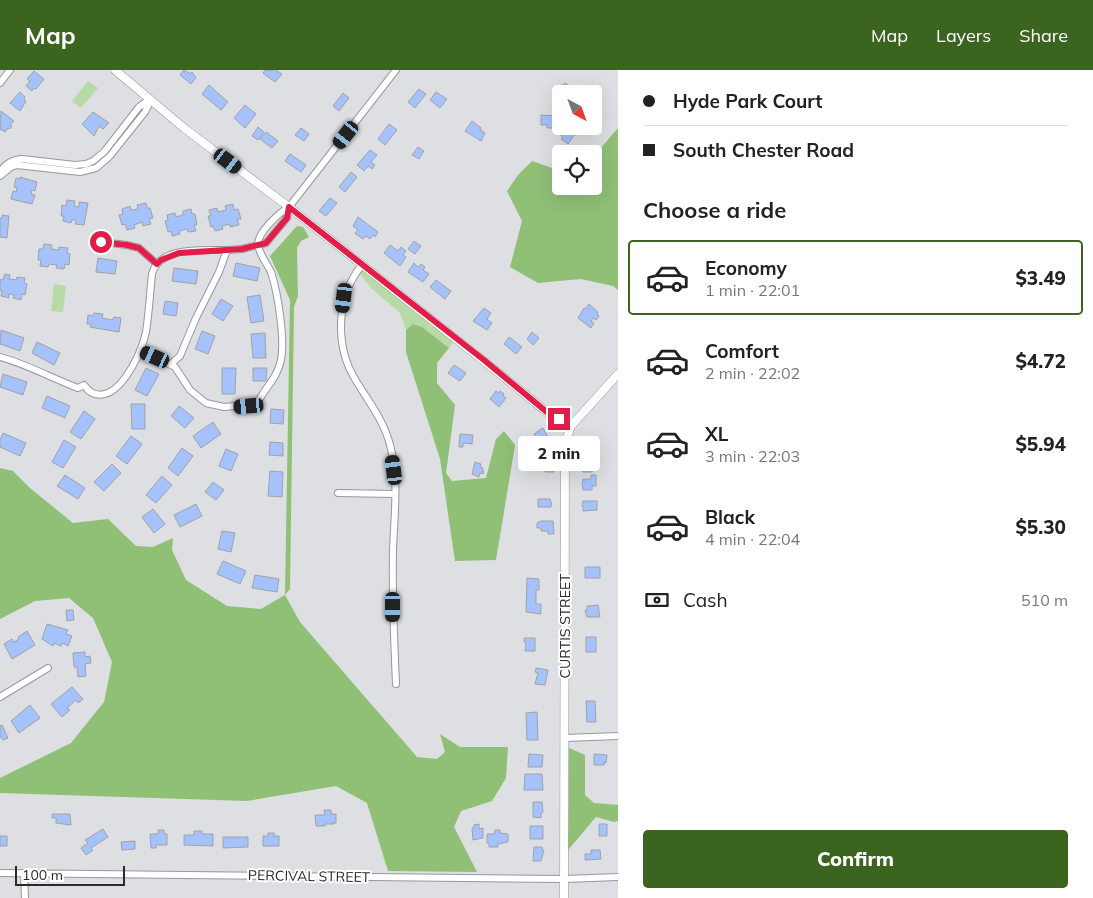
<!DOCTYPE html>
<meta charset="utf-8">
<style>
:root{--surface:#fff;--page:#f2f2f2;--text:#222;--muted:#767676;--line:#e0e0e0;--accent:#3b641f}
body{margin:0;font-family:Mulish,sans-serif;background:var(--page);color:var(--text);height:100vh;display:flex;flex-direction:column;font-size:19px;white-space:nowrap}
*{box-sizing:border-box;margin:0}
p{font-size:16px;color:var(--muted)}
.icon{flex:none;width:28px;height:28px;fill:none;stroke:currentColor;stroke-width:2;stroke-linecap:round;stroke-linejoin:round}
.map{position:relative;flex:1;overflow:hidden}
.sheet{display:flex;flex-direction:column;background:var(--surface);width:475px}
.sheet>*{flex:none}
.banner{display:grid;align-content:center;height:110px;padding:0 25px;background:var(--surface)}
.needle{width:32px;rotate:139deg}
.buttons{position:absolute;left:552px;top:15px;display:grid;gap:10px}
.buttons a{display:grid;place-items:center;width:50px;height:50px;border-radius:5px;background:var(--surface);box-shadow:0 5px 20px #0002;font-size:25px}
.scale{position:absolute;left:15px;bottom:12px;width:110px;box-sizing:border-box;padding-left:5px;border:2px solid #292a2c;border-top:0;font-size:14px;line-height:18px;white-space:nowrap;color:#292a2c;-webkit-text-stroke:4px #fff;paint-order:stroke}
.end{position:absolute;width:22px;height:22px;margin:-11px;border:6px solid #e11d48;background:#fff;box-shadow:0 0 0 2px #fff}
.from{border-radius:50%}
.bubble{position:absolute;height:35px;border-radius:5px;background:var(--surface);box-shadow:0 5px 20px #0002;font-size:16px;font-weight:800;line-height:35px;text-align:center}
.car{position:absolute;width:15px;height:30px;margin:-15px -8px;border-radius:6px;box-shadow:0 0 4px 1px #0007;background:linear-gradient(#222 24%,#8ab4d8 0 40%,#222 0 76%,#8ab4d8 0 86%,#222 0)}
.banner b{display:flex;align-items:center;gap:18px;height:48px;font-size:19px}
.banner b+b{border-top:1px solid var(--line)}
.banner i{width:12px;height:12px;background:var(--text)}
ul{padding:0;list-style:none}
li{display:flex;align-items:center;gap:15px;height:75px;margin:0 10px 8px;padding:0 15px;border:2px solid transparent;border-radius:5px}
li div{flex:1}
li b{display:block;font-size:19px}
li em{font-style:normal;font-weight:800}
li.current{border-color:var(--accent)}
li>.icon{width:45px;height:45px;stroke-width:1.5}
h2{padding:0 25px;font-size:22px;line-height:60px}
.pay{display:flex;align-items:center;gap:12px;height:55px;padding:0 25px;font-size:19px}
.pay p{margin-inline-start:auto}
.primary-button{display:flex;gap:10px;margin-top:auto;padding:10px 25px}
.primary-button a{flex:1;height:58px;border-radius:5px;background:var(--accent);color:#fff;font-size:20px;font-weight:800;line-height:58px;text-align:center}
header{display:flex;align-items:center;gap:30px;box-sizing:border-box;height:70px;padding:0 25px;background:var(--accent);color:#fff}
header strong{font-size:24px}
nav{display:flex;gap:28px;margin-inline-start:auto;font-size:18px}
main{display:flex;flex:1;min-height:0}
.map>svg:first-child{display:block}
.green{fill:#b8daa5}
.forest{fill:#90bf76}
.building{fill:#a5c2fc;stroke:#a0a2a6}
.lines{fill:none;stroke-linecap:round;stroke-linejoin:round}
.minor-casing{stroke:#96989c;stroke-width:8}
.tertiary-casing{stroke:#96989c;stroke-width:9}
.minor{stroke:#fff;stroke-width:6}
.tertiary{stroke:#fff;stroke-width:8}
.route{stroke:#e11d48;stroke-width:6}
.labels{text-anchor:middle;stroke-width:4;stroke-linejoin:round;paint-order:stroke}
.street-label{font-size:14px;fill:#292a2c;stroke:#fff}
</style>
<header>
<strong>Map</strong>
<nav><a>Map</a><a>Layers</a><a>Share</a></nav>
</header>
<main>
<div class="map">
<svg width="618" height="828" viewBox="0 0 618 828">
<rect width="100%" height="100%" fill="#dddfe3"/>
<path class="green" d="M88 11 98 18 81 38 72 31Z
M357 194 454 271 449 278 422 257 413 254 406 260 400 243 371 218 356 199Z
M54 214 66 216 63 242 51 241Z"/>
<path class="forest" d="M618 58V220L613 216 581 209 538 213 510 197 522 151 507 121 518 105 532 91 555 99 561 98V116H594V86Z
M297 156 303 157 309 167 301 171 297 178 298 226 294 237 290 519 285 525 300 552 417 687 437 689 445 682 440 664 460 677H508L506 708 492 731 461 741 454 757 477 802 388 801 367 733 336 716 247 731 0 723V708L71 673 104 632 112 592 93 548 69 528 35 531 0 549V398L13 401 30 418 73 453 108 449 136 476 153 477 173 468 172 480 186 510 227 536 261 539 285 525 290 230 270 186Z
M413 254 422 257 449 278 437 293V313L455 335 446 403 452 411 486 408 496 369 504 361 515 375 496 490 455 491 440 389 406 282V260Z
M569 678 585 685V725L594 733 618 735V751L614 752 596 747 568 780Z"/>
<path class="building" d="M184 0 191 4 192 2 196 8 191 14 180 5Z
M265 0H276L282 4 275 12 263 3Z
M34 1 44 9 36 19 34 18 32 21 26 16 30 11 27 9Z
M566 13 571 20 562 24 558 17Z
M209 15 228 32 221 40 202 24Z
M580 15 594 24H579L576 22Z
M419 19 426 24 415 38 408 32Z
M20 22 25 27 24 29 26 31 20 41 10 33Z
M436 22 447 29 440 38 430 30Z
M343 23 349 28 339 41 333 36Z
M245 35 256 44 245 58 234 48Z
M1 41 14 51 10 55 12 56 10 59 8 58 5 62 0 59Z
M93 42 109 53 103 59 99 56 94 66 82 54Z
M541 45 560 46V55H553V58H547V55H541Z
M472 51 481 58 480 60 485 63 481 71 465 61Z
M389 54 397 60 385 75 378 69Z
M564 56H569L577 61 568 74 561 69 563 67 560 65Z
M258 57 264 62 258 70 252 66Z
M301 58 309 64 304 71 295 65Z
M266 62 278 71 272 78 260 69Z
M418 77 424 81 419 89 412 85Z
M370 80 377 85 371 92 375 95 372 99 368 96 364 101 357 95Z
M290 84 306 95 301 102 285 91Z
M351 102 357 107 345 122 339 117Z
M20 107 37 112 35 121 32 120 31 124 35 125 32 134 11 129 13 121 16 122 17 118 14 117 16 108 20 109Z
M330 128 337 133 326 146 319 141Z
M67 130 75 131 74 136 79 137V132L88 133 84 155 75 154 76 150H72L71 153 63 151 64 146H61L62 135 66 136Z
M146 133 147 138H150L153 148 149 149 151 154 143 156 142 152 134 155 135 158 127 160 125 154 122 155 119 145 123 144 122 139 130 136 131 140 138 139 137 135Z
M233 134 234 140 238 139 241 149H237L239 155 230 157V154L222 156 223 159 215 161 213 156 211 157 208 146H211L209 140 217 138 218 142 226 140 225 136Z
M191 139 192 144H195L197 155H194L196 161 188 162 187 159 179 161 180 164 172 166 171 161 168 162 165 151 168 150 167 145 175 143 176 147 183 145V141Z
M2 145 9 146 7 168 0 167V148H2Z
M358 147 378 162 375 167 373 165 370 169 366 166 363 169 355 163 358 160 353 156Z
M414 171 421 176 415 184 408 179Z
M44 174 52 175 51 179 59 180V177L68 178 67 183 70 184 69 195 65 194 64 199 56 198 57 195 49 194 48 197 40 196 41 190H38L39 179H43Z
M390 175 398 181 401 177 406 181 403 185 406 187 400 196 384 183Z
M98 188 117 191 115 204 96 202Z
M236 193 260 198 257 211 233 206Z
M414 193 418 197 421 194 425 197 423 200 429 204 423 212 408 202Z
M174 198 198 201 196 214 172 211Z
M5 204 10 205 9 209 16 210 17 207 25 208 24 213 27 214 25 225 22 224 21 230 13 228 14 225 9 224V228L1 226 2 221 0 220V213L1 209 3 210Z
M436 210 451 221 445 229 430 217Z
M260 225 264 251 251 253 247 227Z
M221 229 233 236 223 251 212 244Z
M165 231 178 233 176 246 163 244Z
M589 234 598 242 597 244 599 246 596 250 593 248 591 251 594 253 591 258 578 248 584 238 585 239Z
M484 238 491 243 487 249 492 253 487 260 473 251Z
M94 243 103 244 102 248 112 250 114 247 121 248 119 262 90 257 91 254H87L88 245 93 246Z
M1 260 24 268 20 281 0 274Z
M202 261 215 266 208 284 195 279Z
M532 262 539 268 533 275 527 269Z
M265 263 266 288H253L251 264Z
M509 267 522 277 516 284 504 274Z
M37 272 60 283 54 295 32 283Z
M454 295 466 303 460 311 448 303Z
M146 298 159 304 147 326 135 320Z
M222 298H236L235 324H222Z
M253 298H267L266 311H253Z
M3 304 27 312 23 325 0 317Z
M496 321 499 323 500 321 504 324 503 326 506 328 499 337 490 329Z
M47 326 70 336 65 348 42 338Z
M131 334H145V359H132Z
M179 336 194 348 185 358 171 346Z
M271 339 284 340 283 354 270 353Z
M84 341 95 349 81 369 70 362Z
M213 352 221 364 201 378 193 366Z
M543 358 548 367 540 373 534 364Z
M3 363 26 373 20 386 0 377V370Z
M460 364 473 365 472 374 463 373V377H459Z
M131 366 142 374 127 394 116 386Z
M64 370 76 377 63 398 52 392Z
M270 372 283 373V386L269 385Z
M182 378 193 386 178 406 168 398Z
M226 379 238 384 231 401 219 396Z
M545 389H554V402H545L543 393H545Z
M475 392 481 394 480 397 483 398 482 401H484L483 404 480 403 479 407 472 404Z
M112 394 121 403 104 421 94 412Z
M583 394H594L592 402H583L582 396H583Z
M270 401 283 402 282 427 268 426Z
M65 405 85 418 78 429 57 416Z
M591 405H596V416H592V420H583L582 413 583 409H591Z
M162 406 172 415 156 433 146 425Z
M213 412 224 420 216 430 205 422Z
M538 429H550L552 435H551V437H538Z
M583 431H597V440L583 441V436H582Z
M196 434 202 446 180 457 174 445Z
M153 439 165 454 154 463 142 447Z
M541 451H553L554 464H548V461H541V458H537V453Z
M222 461 235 463 231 482 218 479Z
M223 491 246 501 240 514 217 504Z
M585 497H600V508H585Z
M255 505 279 509 277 522 252 518Z
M527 508 539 509V520H536V534H541V544L526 542Z
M598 535 600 547H587L585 540H587V536Z
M66 540H73L74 550 67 551Z
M47 554 68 560 66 564 72 566 68 576 62 573 61 576 54 573 53 576 42 569Z
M27 561 35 575 12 589 4 574 12 569 14 572 19 569 18 567Z
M586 567H596V582H586Z
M524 568H535V581H525L526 572H524Z
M85 582V587L90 586 91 593 85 594 86 606 78 607 77 597H74L73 583Z
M536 598 548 600 545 615 535 614 538 603 535 602Z
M72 617 83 629 78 633 76 630 67 638 70 640 62 647 51 634Z
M586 631H595L596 652H587Z
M30 635 40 648 19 663 11 651Z
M537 642 538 670H527L526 643Z
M2 655 8 668 3 670 1 667H0V656Z
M529 684 543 685 542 697H528Z
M594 684 607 685 606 693 604 692V695H594Z
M525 704H542L543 720H524Z
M533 732H542L543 742 541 743V748L533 747Z
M324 740H331V744H336V753H333L334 754H325V756H316L315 745H325Z
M52 744H70L71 755 56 753V748H52Z
M479 754V759L483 758V768L473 770 472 758H474V755Z
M599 754H607V766H599Z
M530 756H543V769H530Z
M103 759 108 767 91 778 93 780 86 785 81 778 88 773 85 770Z
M158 760H164V764H167V775H156V778H151L150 764H158Z
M495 760H500V763L508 764V772L498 774V777H489V773H487V764H494Z
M194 761H202V764H213V776L184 775V765H194Z
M268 763H274V766H279V776H263V766H268Z
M0 766H7V776H0Z
M223 767H248V777L223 778Z
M135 771V779L122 780 121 772Z
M534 777H542V780H544L541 791H533Z
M591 780H600L601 789 585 790V784H591Z"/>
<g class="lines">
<defs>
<path id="minor" d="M0 13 10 0
M0 102C6 93 12 90 22 89L75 95 86 94 93 91 104 82 139 37 149 30
M0 106 11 97 17 95 80 102 96 98 109 87 145 42 151 30
M101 172 127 175 139 178 157 194
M362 195C337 225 334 274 355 309 369 333 385 351 391 379 399 411 394 448 393 481 392 525 394 569 396 614
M140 280 175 297 190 320 206 333 224 337 257 334C265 317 277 309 281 290 285 269 278 223 271 202 267 194 259 184 258 174 258 162 279 143 289 137L396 0
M0 287C27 294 51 308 78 318L84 315C90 324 98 327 108 323 126 315 142 281 146 262 149 243 150 223 152 204 160 175 203 181 227 180
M171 294 180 286 196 248 219 202 227 180 242 179 266 173 287 148 289 137
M338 423 394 424
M0 627 48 598
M565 668 618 666
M0 803 564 809 618 807
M24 803 25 828"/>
<path id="tertiary" d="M115 0 184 58 289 137 484 291 548 343 571 356
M564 828 565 373 571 356 618 304"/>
</defs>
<use href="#minor" class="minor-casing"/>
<use href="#tertiary" class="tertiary-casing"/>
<use href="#minor" class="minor"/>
<use href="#tertiary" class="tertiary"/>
</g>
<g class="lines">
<path class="route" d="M101 172 127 175 139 178 157 194 161 190 179 183 242 179 266 173 287 148 289 137 484 290 548 343 559 349"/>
</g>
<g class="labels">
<g class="street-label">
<text transform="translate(565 556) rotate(-90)" y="5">CURTIS STREET</text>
<text transform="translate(309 806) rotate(1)" y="5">PERCIVAL STREET</text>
</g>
</g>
</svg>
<div class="buttons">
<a><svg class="needle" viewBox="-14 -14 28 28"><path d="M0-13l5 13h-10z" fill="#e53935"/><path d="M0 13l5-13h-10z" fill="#767676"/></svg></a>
<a><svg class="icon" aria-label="locate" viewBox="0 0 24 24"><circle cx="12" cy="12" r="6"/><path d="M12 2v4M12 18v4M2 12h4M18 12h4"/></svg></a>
</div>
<div class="scale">100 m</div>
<i class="end from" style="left:101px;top:172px"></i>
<i class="end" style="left:559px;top:349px"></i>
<div class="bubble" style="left:518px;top:366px;width:82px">2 min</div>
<i class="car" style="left:346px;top:65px;rotate:218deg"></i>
<i class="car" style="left:228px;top:91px;rotate:127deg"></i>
<i class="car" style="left:344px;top:228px;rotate:187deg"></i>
<i class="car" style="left:155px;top:287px;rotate:294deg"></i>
<i class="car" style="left:249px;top:336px;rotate:265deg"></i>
<i class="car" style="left:394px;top:400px;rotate:353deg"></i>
<i class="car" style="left:393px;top:537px;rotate:180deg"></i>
</div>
<section class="sheet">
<div class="banner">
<b><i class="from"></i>Hyde Park Court</b>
<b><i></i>South Chester Road</b>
</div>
<h2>Choose a ride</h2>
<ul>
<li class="current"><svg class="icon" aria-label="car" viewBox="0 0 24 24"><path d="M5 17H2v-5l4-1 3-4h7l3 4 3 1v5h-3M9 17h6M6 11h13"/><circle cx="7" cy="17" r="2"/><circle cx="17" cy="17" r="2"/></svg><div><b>Economy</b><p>1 min · 22:01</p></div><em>$3.49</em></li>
<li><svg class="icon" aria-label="car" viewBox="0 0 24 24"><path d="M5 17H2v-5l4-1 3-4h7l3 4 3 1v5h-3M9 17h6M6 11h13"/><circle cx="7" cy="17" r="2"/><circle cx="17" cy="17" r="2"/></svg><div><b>Comfort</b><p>2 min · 22:02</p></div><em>$4.72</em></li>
<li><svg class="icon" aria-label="car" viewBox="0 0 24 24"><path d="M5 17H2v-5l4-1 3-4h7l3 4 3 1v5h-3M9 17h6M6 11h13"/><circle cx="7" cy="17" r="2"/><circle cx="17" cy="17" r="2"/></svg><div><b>XL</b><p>3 min · 22:03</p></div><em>$5.94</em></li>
<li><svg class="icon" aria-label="car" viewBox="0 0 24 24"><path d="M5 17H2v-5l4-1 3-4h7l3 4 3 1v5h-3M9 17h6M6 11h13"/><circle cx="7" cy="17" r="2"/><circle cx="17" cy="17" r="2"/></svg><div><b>Black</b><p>4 min · 22:04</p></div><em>$5.30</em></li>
</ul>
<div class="pay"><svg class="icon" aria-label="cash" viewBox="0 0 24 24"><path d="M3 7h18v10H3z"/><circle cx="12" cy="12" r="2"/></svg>Cash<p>510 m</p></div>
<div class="primary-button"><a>Confirm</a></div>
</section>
</main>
